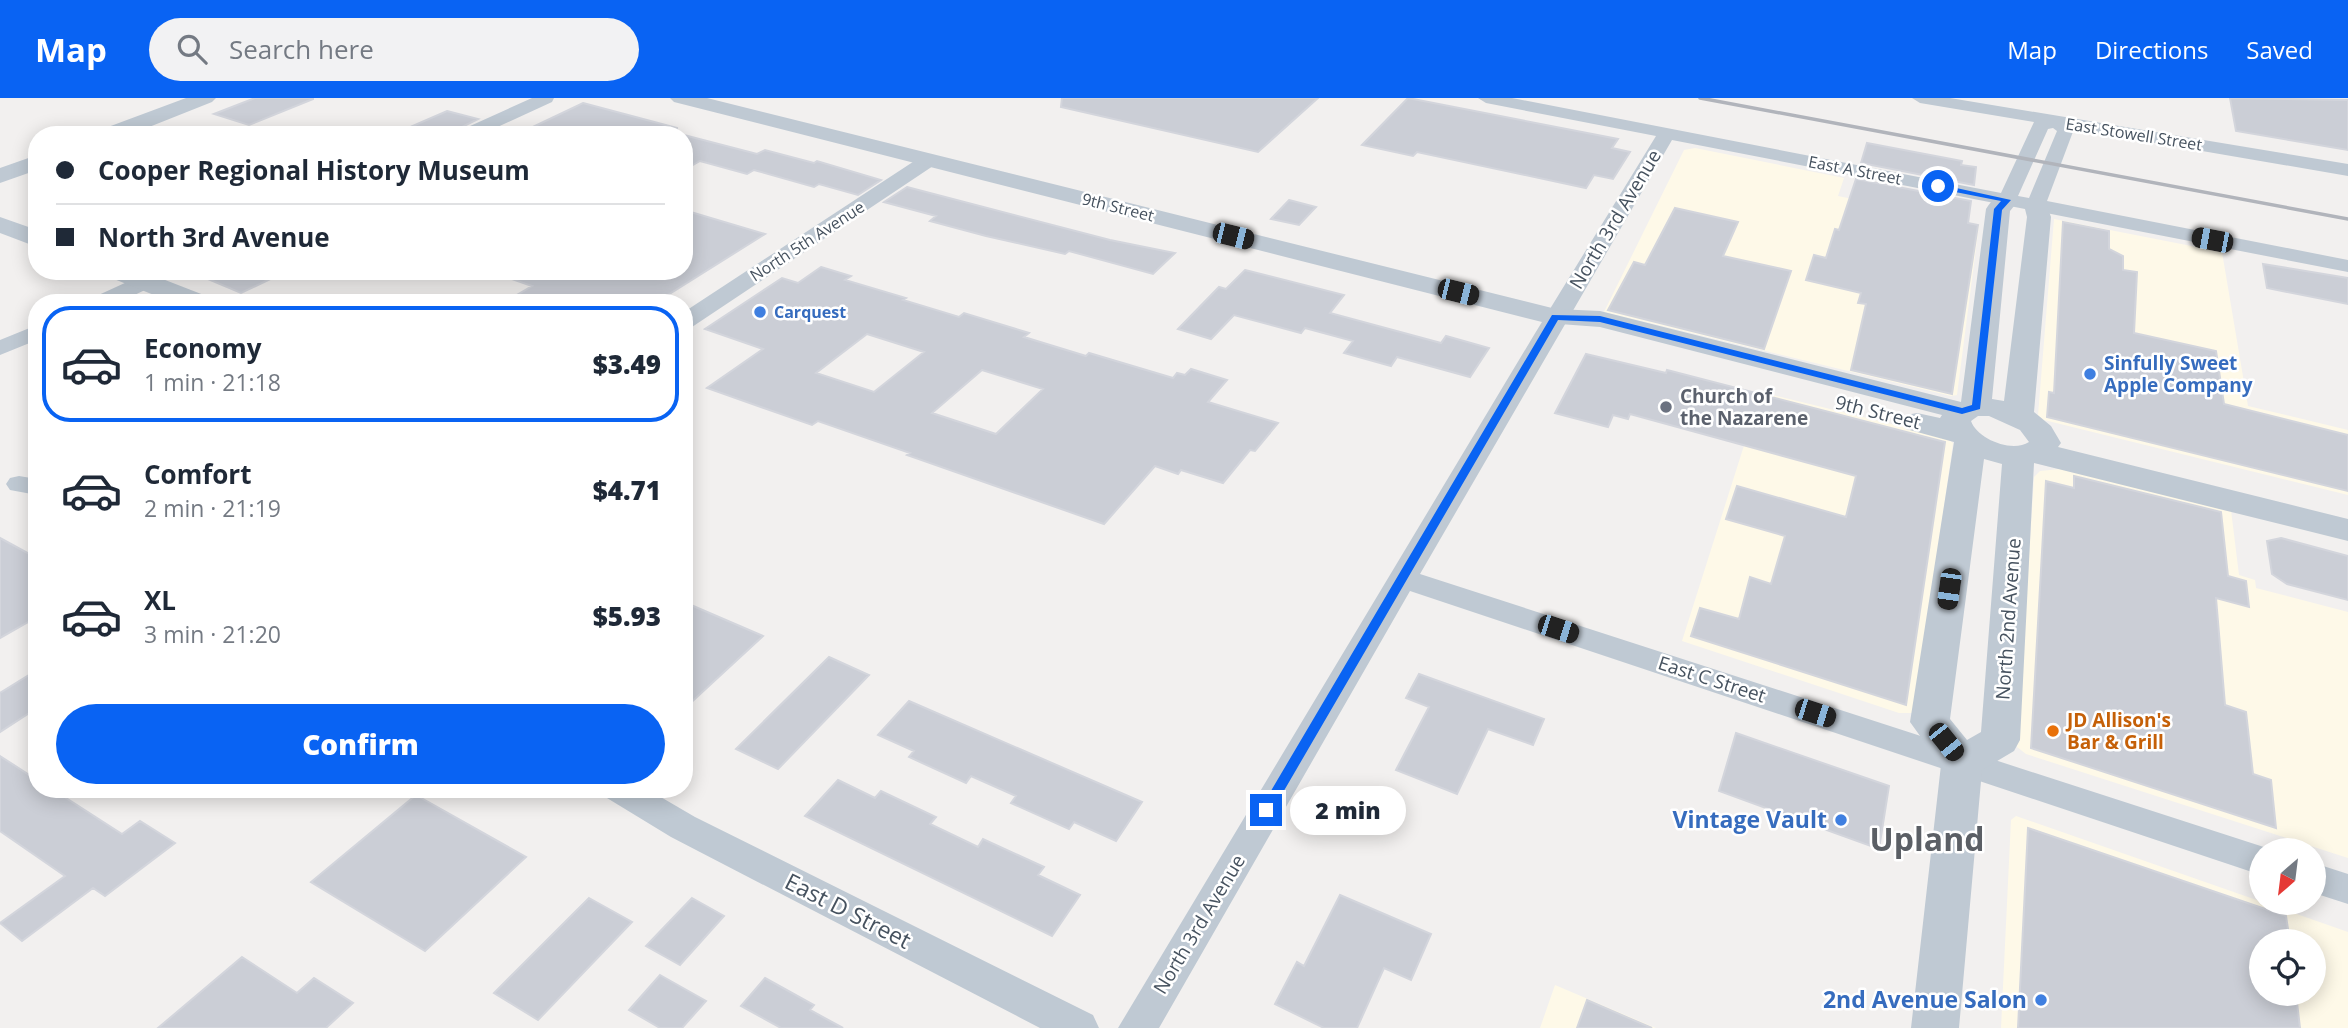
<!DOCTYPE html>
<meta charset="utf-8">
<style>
:root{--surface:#fff;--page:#f2f2f3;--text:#1f2937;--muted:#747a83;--line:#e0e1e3;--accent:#0963f3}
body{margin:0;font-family:"Open Sans",sans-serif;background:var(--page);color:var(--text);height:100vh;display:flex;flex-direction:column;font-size:26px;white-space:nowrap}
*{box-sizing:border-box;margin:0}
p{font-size:23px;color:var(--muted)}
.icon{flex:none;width:38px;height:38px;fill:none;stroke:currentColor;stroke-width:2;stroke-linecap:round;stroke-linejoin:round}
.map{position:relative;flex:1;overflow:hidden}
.panel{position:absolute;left:28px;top:196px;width:665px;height:504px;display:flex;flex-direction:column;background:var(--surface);border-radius:28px;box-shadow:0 4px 18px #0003}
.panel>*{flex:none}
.top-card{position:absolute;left:28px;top:28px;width:665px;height:154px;border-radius:28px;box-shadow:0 4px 18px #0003;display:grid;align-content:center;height:154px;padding:0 28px;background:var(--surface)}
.needle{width:46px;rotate:208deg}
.tools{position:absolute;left:2249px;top:740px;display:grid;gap:14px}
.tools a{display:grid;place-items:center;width:77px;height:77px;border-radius:50%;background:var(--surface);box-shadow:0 4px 18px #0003;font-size:35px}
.end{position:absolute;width:32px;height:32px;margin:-16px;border:9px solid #0963f3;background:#fff;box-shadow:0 0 0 4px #fff}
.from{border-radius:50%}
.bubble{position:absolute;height:49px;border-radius:24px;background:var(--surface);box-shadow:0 4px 18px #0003;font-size:23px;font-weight:800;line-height:49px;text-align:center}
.car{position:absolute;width:21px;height:42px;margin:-21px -10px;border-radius:9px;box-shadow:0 0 5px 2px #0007;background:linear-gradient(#222 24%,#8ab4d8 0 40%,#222 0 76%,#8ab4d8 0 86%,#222 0)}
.top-card b{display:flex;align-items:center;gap:24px;height:66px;font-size:26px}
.top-card b+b{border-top:2px solid var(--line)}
.top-card i{width:18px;height:18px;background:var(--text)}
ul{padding:12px 0 0;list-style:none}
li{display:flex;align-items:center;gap:21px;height:116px;margin:0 14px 10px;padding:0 14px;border:4px solid transparent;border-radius:28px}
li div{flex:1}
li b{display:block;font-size:26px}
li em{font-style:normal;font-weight:800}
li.current{border-color:var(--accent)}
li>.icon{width:63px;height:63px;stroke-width:1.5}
.primary-button{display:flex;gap:14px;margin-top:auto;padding:14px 28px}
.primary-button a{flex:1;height:80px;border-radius:42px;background:var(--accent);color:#fff;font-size:28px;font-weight:800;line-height:80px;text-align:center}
header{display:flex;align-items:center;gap:42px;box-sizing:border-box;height:98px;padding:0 35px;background:var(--accent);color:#fff}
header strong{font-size:33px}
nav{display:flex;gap:38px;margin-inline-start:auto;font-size:24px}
.search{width:490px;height:63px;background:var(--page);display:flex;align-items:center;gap:18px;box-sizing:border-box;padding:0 24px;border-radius:38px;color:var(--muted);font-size:26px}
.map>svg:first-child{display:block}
.commercial{fill:#fef9e8;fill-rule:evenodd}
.building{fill:#cbced6;stroke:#d3d5dc;stroke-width:2;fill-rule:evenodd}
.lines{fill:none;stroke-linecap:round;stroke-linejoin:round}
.minor{fill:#bfc9d3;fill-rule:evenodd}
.tertiary{fill:#bfc9d3;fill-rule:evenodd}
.rail{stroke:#b1b4bb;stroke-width:3.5}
.route{fill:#0963f3}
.shop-dot{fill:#3f7fe0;stroke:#fff;stroke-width:2.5}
.worship-dot{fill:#6b7280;stroke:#fff;stroke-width:2.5}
.food-dot{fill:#e8710a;stroke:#fff;stroke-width:2.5}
.labels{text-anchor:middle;stroke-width:5;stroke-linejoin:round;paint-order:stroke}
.far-street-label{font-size:16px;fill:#46525f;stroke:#fff}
.far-shop-label{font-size:16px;font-weight:bold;fill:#366cbe;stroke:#fff;text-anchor:start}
.street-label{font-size:19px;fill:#46525f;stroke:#fff}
.shop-label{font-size:19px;font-weight:bold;fill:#366cbe;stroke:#fff;text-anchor:start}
.worship-label{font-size:19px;font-weight:bold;fill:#5b616d;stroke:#fff;text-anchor:start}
.food-label{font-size:19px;font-weight:bold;fill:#c56008;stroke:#fff;text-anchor:start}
.near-shop-label{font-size:23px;font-weight:bold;fill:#366cbe;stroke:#fff;text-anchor:end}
.near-street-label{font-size:23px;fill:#46525f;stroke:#fff}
.near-district-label{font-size:32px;font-weight:bold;fill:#5b5f65;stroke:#fff}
</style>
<header>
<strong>Map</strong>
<div class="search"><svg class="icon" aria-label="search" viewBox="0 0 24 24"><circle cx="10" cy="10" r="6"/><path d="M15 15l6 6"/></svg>Search here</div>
<nav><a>Map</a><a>Directions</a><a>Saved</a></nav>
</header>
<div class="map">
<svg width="2348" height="930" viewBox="0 0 2348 930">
<rect width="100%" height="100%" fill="#f2f0ef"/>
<path class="commercial" d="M1695 50 1844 80 1838 98 1979 127 1957 297 1951 298 1604 214 1684 52Z
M2054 121 2222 154 2248 308 2348 332V397L2044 322 2038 317Z
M1761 294 1945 339 1953 345 1916 606 1913 615H1899L1682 543Z
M2070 370 2231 412 2239 477 2255 482 2256 490 2348 514V760L2026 656 2017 649 2034 379 2040 373Z
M2016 718 2348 834V930H2001L2011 722ZM2261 844H2314V896H2261Z
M1555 887 1656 930H1540Z"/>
<path class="building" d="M255 0H313V1L249 27 214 16Z
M1062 0H1318L1258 54 1061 9Z
M1408 0 1618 41 1612 50 1630 54 1613 81 1594 77 1586 90 1417 54 1413 58 1362 47Z
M2230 0 2348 2V52L2236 33Z
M583 5 677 30 676 37H516Z
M447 13 478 21 458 31 454 37H392Z
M684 37 757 56 765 52 814 65 817 63 881 82 858 97 819 86 814 89 754 72 747 76 700 63 684 72Z
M1867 45 1962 63 1961 67 1976 69 1974 87 1861 65Z
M1856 81 1971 103 1968 125 1978 127 1952 296 1851 272 1866 206 1858 205 1861 195 1806 182 1814 157 1826 160 1835 131 1839 132Z
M907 89 1110 142 1175 155 1153 176 1069 153 1065 156 986 138 930 123 936 118 884 104Z
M1289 102 1316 109 1299 127 1271 121Z
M1675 110 1738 124 1723 158 1791 173 1764 251 1608 212 1634 164 1645 167Z
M684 112 765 136 655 205H503L532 188 500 177 501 173H684Z
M2063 124 2109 133V151L2123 158V172L2137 174 2134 235 2216 253 2224 306 2348 337V393L2047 319 2049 294 2054 295Z
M2263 166 2348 180V206L2267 190Z
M821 169 851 178 845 182 906 200 903 202 959 219 964 215 1029 235 1024 239 1086 258 1089 255 1173 280 1177 275 1185 277 1191 271 1227 282 1208 304 1278 325 1255 353 1250 352 1223 385 1181 372 1178 376 1155 368 1104 426 907 357 910 355 818 323 812 327 707 290 763 251 705 231 782 180 798 185ZM867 236 924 254 874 294 816 275ZM982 272 1043 291 996 336 932 315Z
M1245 172 1344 197 1330 215 1441 245 1446 238 1489 250 1470 279 1397 259 1391 268 1344 255 1353 243 1305 230 1301 235 1234 217 1211 241 1178 231 1219 189 1226 191Z
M189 173H287L241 195Z
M1586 256 1666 275 1667 272 1945 344 1906 607 1691 538 1700 510 1739 521 1750 479 1771 486 1785 438 1726 421 1737 388 1846 419 1856 378 1630 316 1628 321 1613 317 1608 329 1555 315Z
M2074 378 2221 414 2228 478 2246 483 2249 509 2216 500 2225 607 2246 614 2253 676 2271 682 2276 730 2031 650 2046 383 2074 390Z
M0 440 37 460V519L0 540Z
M2281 440 2348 458V502L2287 486 2272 476 2267 443Z
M684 504 763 538 684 611Z
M829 559 869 577 778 671 736 651Z
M37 572V610L0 634V595Z
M1419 576 1544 621 1533 647 1488 631 1457 696 1396 672 1429 609 1406 600Z
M909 603 1142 704 1116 743 1074 724 1069 731 1011 705 1016 698 971 678 966 685 909 659 914 653 878 637Z
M1736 635 1889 688 1879 751 1719 693Z
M0 658 37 682V691H52L122 736 140 723 175 745 105 798 93 790 22 843 0 825 65 778 0 733Z
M838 682 875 700 881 693 936 719 930 726 978 749 983 741 1044 769 1038 777 1080 797 1052 838 805 718Z
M416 697 526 759 425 853 311 784Z
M2028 730 2286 818 2290 844H2261V896H2296L2300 930H2018Z
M1340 797 1431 836 1411 882 1384 870 1357 930H1324L1275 906 1297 864 1304 868Z
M589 800 632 824 538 922 494 895Z
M692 800 724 818 680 867 646 848Z
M242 859 297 895 314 880 353 905 326 930H158Z
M660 877 706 903 682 930H660L629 912Z
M765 880 814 907 810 912 843 930H781L741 908Z
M1587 902 1652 930H1577Z"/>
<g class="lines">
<path class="minor" d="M532 0H554L552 4 480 37H456L459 33Z
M1478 0H1512L2001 95 2034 24 1920 5 1912 0H1950L2348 66V78L2074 31 2047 103 2348 162V174L1672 42 1420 476 2273 752H2261V777L1410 493 1159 930H1118L1534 237 1656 38 1486 5ZM2053 30 2057 33 2029 100 2018 98 2048 31Z
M929 56 936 58 938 62 936 66 692 229 684 231V214L922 58Z
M151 173H179L176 177 118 205H89L92 200Z
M37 227V242L0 257V242Z
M19 378 37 381V397L10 392 6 386 10 380Z
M602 691H647L695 719 1093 917 1099 930H1040L671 739 607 700Z
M2314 765 2348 776V806L2314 795Z"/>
<path class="tertiary" d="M186 0H216L212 4 129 37H97L100 32Z
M670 0H707L1556 211 1600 213 1961 304 1986 111C1994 99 2001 93 2016 97L2019 102 2010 113 1992 301 2004 303 2027 119 2024 107 2027 102 2036 100 2045 102 2051 119 2034 314 2051 328 2061 345 2058 349 2348 421V443L2034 365 2020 642 2014 653 1982 672 1959 930H1911L1941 667 1910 624 1954 344 1906 331 1902 324 1906 317 1917 315 1940 320 1942 317 1600 229 1546 225 674 4ZM1989 318 2020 332 2029 344C2012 355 1977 341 1971 323L1978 318ZM1984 361 2002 366 1981 634 1967 642 1950 621Z
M37 57V72L0 85V70Z
M0 119 37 132V149L0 135Z
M105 173H142L209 199 212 205H174L109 179Z"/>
<path class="rail" d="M1700 0 2348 121"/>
</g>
<path class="route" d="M1938 86 2011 102 2002 112 1980 311 1962 316 1600 224 1558 222 1271 715H1262V708L1552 217 1600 218 1962 310 1972 307 1994 111 2001 103 1935 90Z"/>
<g class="shop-dot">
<circle cx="760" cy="214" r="7"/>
<circle cx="2090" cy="276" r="7"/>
<circle cx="1841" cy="722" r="7"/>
<circle cx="2041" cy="902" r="7"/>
</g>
<circle class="worship-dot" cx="1666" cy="309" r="7"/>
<circle class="food-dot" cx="2053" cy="633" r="7"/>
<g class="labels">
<g class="far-street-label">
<text transform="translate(2134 36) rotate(9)" y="6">East Stowell Street</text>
<text transform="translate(1855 72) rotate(11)" y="6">East A Street</text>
<text transform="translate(1118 109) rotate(14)" y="6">9th Street</text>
<text transform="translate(807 143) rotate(-33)" y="6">North 5th Avenue</text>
</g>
<g class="far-shop-label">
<text x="774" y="220">Carquest</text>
</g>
<g class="street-label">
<text transform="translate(1615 121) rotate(-59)" y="7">North 3rd Avenue</text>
<text transform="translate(1878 314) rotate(14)" y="7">9th Street</text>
<text transform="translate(2008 521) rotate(-86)" y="7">North 2nd Avenue</text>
<text transform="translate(1712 581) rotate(18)" y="7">East C Street</text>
<text transform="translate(1199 826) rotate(-59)" y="7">North 3rd Avenue</text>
</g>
<g class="shop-label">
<text x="2104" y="272">Sinfully Sweet<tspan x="2104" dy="22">Apple Company</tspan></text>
</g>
<g class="worship-label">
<text x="1680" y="305">Church of<tspan x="1680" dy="22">the Nazarene</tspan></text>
</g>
<g class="food-label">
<text x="2067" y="629">JD Allison's<tspan x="2067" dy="22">Bar &amp; Grill</tspan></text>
</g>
<g class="near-shop-label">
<text x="1827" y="730">Vintage Vault</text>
<text x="2027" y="910">2nd Avenue Salon</text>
</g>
<g class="near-street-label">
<text transform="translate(848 813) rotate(27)" y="8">East D Street</text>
</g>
<g class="near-district-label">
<text x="1927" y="753">Upland</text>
</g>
</g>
</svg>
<div class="tools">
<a><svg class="needle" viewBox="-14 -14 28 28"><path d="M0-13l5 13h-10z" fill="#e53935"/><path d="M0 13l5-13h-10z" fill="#747a83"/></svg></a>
<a><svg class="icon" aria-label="locate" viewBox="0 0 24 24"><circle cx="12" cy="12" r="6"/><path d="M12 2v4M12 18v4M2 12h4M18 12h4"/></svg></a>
</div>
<i class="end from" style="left:1938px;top:88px"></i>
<i class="end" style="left:1266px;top:712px"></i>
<div class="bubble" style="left:1290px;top:688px;width:116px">2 min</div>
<i class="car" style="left:1233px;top:138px;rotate:104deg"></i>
<i class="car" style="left:2212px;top:142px;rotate:281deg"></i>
<i class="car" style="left:1458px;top:194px;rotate:104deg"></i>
<i class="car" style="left:1949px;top:491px;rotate:188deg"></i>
<i class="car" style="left:1558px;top:531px;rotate:108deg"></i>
<i class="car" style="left:1815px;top:615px;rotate:108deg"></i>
<i class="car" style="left:1946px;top:644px;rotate:141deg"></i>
<div class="top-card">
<b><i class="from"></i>Cooper Regional History Museum</b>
<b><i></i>North 3rd Avenue</b>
</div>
<section class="panel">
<ul>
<li class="current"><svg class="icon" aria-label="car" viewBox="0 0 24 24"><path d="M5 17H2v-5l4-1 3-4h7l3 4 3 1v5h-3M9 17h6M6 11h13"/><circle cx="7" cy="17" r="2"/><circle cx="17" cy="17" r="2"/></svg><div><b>Economy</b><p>1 min · 21:18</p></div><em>$3.49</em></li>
<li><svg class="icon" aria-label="car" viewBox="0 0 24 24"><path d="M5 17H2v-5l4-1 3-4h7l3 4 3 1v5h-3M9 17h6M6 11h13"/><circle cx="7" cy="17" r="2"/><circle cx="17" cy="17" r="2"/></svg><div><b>Comfort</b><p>2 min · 21:19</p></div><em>$4.71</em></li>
<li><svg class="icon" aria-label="car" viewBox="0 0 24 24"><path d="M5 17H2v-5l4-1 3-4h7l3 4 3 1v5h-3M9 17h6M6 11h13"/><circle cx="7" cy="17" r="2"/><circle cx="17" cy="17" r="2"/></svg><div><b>XL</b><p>3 min · 21:20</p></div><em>$5.93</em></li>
</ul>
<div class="primary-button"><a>Confirm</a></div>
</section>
</div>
